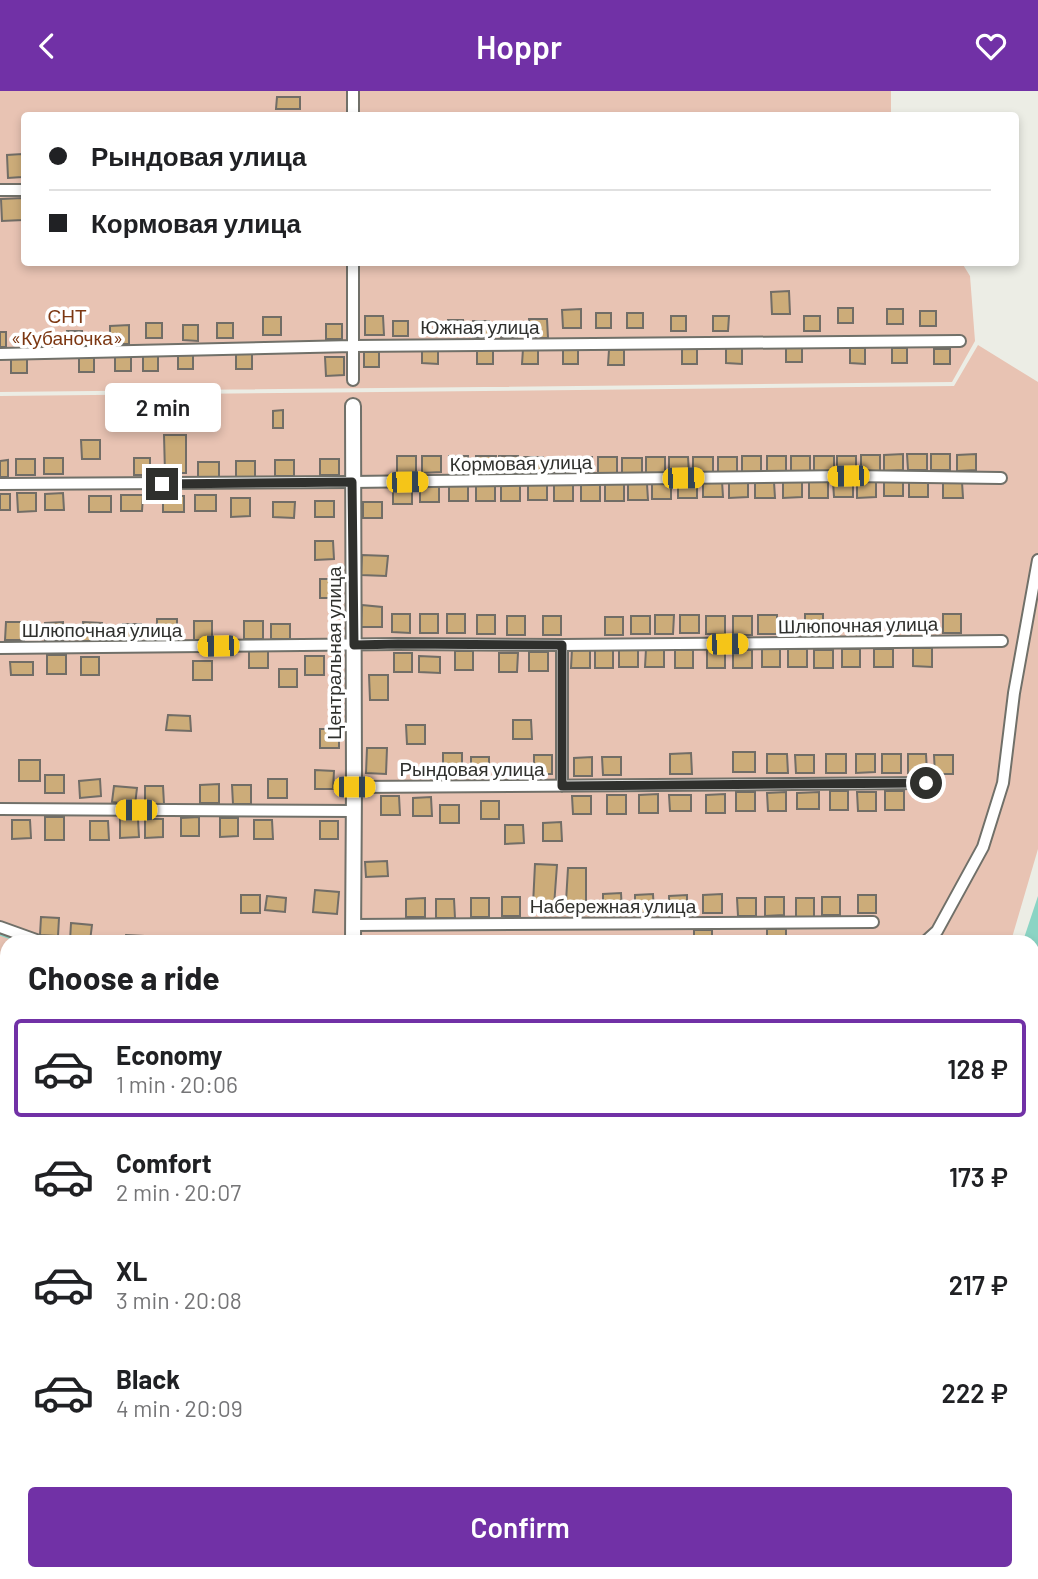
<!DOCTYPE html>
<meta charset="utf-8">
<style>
:root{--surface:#fff;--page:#f6f6f6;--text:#202124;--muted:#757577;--line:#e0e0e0;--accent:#7131a6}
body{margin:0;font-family:Barlow,sans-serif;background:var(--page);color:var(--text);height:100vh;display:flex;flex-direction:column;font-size:26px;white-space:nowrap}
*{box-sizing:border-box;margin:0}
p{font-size:23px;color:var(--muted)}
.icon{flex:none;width:38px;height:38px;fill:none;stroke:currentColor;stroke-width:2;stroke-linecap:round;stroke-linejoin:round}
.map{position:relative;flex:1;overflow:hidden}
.panel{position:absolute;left:0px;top:844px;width:1040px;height:646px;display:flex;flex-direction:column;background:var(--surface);border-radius:21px 21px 0 0;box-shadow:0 4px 10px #0003}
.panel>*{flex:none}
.banner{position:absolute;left:21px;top:21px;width:998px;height:154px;border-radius:7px;box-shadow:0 4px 10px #0003;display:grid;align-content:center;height:154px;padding:0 28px;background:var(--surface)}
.end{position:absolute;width:32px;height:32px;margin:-16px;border:9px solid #2f302d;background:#fff;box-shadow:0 0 0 4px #fff}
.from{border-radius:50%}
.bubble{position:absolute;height:49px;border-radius:7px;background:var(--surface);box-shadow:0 4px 10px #0003;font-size:23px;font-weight:600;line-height:49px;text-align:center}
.car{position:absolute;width:21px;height:42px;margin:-21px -10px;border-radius:9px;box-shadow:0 0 5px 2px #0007;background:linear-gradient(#f5c518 24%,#345 0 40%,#f5c518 0 76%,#345 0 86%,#f5c518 0)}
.banner b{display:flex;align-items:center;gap:24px;height:66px;font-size:26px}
.banner b+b{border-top:2px solid var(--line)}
.banner i{width:18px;height:18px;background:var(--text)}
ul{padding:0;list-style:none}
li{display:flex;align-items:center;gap:21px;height:98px;margin:0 14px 10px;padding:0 14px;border:4px solid transparent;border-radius:7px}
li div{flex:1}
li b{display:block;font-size:26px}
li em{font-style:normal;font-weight:600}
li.active{border-color:var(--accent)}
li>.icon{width:63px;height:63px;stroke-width:1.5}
h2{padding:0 28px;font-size:32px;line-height:84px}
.button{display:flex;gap:14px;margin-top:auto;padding:14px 28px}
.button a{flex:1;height:80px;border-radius:7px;background:var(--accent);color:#fff;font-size:28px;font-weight:600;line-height:80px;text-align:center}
header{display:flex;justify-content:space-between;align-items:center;height:91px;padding:0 28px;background:var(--accent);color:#fff;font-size:32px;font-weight:600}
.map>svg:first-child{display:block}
.green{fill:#e8c3b3}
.water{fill:#8bd4c4}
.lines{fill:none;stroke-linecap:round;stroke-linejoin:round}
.stream{stroke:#8bd4c4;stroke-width:3.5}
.building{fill:#ccac79;stroke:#716d66;stroke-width:2}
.minor-casing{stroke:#707069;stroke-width:14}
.tertiary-casing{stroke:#707069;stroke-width:18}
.minor{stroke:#fff;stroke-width:10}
.tertiary{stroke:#fff;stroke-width:14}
.route{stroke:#2f302d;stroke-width:9}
.labels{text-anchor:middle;stroke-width:7;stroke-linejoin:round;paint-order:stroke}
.park-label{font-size:19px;fill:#7c3712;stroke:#fff}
.street-label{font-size:19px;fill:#2f302d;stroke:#fff}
</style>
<header><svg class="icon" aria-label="back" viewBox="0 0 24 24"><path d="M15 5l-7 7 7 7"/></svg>Hoppr<svg class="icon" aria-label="heart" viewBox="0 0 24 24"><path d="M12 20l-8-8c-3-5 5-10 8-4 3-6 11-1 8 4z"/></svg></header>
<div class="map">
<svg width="1038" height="1488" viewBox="0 0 1038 1488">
<rect width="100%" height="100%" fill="#ecede5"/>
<path class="green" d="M0 0H891V24H24V172H962L970 185 975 250 952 291 0 301Z
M978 254 1038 291V758L1011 850H7V1461H0V305L954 295Z"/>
<path class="water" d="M1038 805V1488H280L303 1482H1032V850H1023Z"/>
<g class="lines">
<path class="stream" d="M0 843 21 850"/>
</g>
<path class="building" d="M277 6H300V18H276Z
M22 63V86L8 87 7 64Z
M23 107V129L2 130 1 108Z
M789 200 790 223H772L771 201Z
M838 217H853V232H838Z
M581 218V237H563L562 219Z
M887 218H903V233H887Z
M920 220H936V235H920Z
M596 222H611V237H596Z
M627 222H643V237H627Z
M365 225H383L384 244H365Z
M671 225H686V240H671Z
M713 225H729L728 240H713Z
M804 225H820V240H804Z
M263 226H281V244H263Z
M529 228H547L548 247H529Z
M448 229H463V244H448Z
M393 230H408V245H393Z
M473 230H489V246H473Z
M501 231 517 232V247L501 246Z
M146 232H162V247H146Z
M217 232H233V247H217Z
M326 233H342V248H326Z
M129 234V253H110V235Z
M183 234H198V250L183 249Z
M67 240H82V255H67Z
M0 241H6V256H0Z
M26 243H41V258H26Z
M786 256H802V271H786Z
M422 257H438V273L422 272Z
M726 257H742V273L726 272Z
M850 257H865V273L850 272Z
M892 257H907V272H892Z
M477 258H493V273H477Z
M523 258H538V273H522Z
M563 258H578V273H563Z
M682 258H697V273H682Z
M934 258H950V273H934Z
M609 259H624V274H608Z
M364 261H379V276H364Z
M178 263H193V278H178Z
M236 263H252V278H236Z
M115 265H131V280H115Z
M143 265H158V280H143Z
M79 266H94V281H79Z
M325 266H344V284L326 285Z
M11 267H27V282H11Z
M283 319V337H273V320Z
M164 344H186V382H165Z
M81 349H100V368H82Z
M903 363V379L884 380V364Z
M907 363H927V379H908Z
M931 363H950V379H931Z
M976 363V379L957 380V364Z
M861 364H880V381H861Z
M397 365H416V381L397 382Z
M422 365H441V381L422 382Z
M449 365H468V381H449Z
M476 365H496V381H476Z
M499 365H518V381L499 382Z
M742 365H761V381H742Z
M767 365H786V381H767Z
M791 365H810V381H791Z
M814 365H834V381H814Z
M837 365H856V381H837Z
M524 366H543L544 382H524Z
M549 366H568V382H549Z
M573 366H592V382H573Z
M598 366H617V382H598Z
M646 366H665V382H646Z
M669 366H688L689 382H669Z
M693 366H713V382H693Z
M718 366H737V382H718Z
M44 367H63V383H44Z
M134 367H150V384H134Z
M622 367H642V383H622Z
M16 368H35V384H16Z
M320 368H339V384H320Z
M8 369V386H0V370Z
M275 369H294V385H275Z
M236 370H255V386H236Z
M198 371H219V387H198Z
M884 389H903V405H884Z
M703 390H722L723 406H703Z
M833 390H853V406H834Z
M909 390H928V406H909Z
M678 391H697V407H678Z
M729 391H748V406L729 407Z
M755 391H774L775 407H755Z
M783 391H802V406L783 407Z
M809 391H828V407H809Z
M857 391H876V406L857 407Z
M943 391H962L963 407H943Z
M652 392H671V408H652Z
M476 393H495V410H476Z
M501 393H520V410H501Z
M528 393H547V409H528Z
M554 393H573V410H554Z
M581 393H600V410H581Z
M605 393H624V410H605Z
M628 393H647L648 409H628Z
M449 394H468V410H449Z
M420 395H439V411H420Z
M393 397H412V413H393Z
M17 402H36V420L18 421Z
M63 402 64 419H45V403Z
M0 403H10V419H0Z
M121 404H143L142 420H121Z
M195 404H216V420H195Z
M89 405H111V421H89Z
M163 405H184V421H163Z
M231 407H250V425L231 426Z
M315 410H334V426H315Z
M273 411H295L294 427 273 426Z
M363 411H382V427H363Z
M315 450H333L334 468 315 469Z
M362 464 388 465 386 485 361 484Z
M320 488H339V507H320Z
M362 514 382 516V536H361Z
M392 523H410V542L392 541Z
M420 523H438V542H420Z
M447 523H465V542H447Z
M805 523H823V542L805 541Z
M943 523H961V542H943Z
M477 524H495V543H477Z
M655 524H674L673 543H655Z
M680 524H699V542H680Z
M758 524H777V543H758Z
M507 525H525V544H507Z
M543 525H561V544H543Z
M631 525H650V543H631Z
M706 525H725V543H706Z
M733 525H752V544H733Z
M605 526H623V544H605Z
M157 528H177V544H157Z
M194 530H212V549H194Z
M244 530H263V548H244Z
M6 531H24V549H5Z
M63 531V550H45V532Z
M83 531 102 532 101 550H83Z
M123 533H141V551H123Z
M271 533H290V548H271Z
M762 557H780V576H762Z
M913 557H932V576L913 575Z
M572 558H590V577H571Z
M595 558H613V577H595Z
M619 558H638V576H619Z
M646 558H664V576H645Z
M788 558H807V576H788Z
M842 558H860V576H842Z
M874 558H893V576H874Z
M249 559H268V577H249Z
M675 559H693V577H675Z
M707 559H725V577H707Z
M733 559H752V577H733Z
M814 559H833V577H814Z
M455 560H473V579H455Z
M529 561H548V580H529Z
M394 562H412V581H394Z
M499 562H518L517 581H499Z
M47 564H66V583H47Z
M305 565H324V584H305Z
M419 565 440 566V582L419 581Z
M81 566H99V584H81Z
M193 570H212V589H193Z
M10 571H33V584H11Z
M279 578H297V596H279Z
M369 584H388V609H370Z
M168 624 190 625 191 640 166 639Z
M513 629H531L532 648H513Z
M406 634H425V653H407Z
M320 638H339V657H320Z
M367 657H387L386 683 366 682Z
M733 661H755V681H733Z
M443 662H462V680L443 681Z
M691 662 692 683H670V663Z
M767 663H787L788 682H767Z
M826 663H846V682H826Z
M856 663H875V681L856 682Z
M882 663H901V682H882Z
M908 663H926L927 681 908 682Z
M534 664H552V683H534Z
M795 664H814V682H796Z
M934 664H953V683H935Z
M471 666H489V685H471Z
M592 666V685H574V667Z
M602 666H621V684H603Z
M19 669H40V690H19Z
M315 679 334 680 333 698H315Z
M45 684H64V702H45Z
M100 688 101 705 80 707 79 690Z
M268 688H287V707H268Z
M219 693V712H200V694Z
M232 694H251V713H233Z
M114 695 137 697 135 714 112 711Z
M145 695H163L164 713H145Z
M830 700H848V719H830Z
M885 700H904V719H885Z
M736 701H755V720H736Z
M786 701V720H768L767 702Z
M819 701V718H797V702Z
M857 701H876V720H858Z
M658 703V722H639V704Z
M725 703V722H706V704Z
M607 704H626V723H607Z
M669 704H691V720H670Z
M381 705H399L400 724H381Z
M572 705H591V723H573Z
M431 706 432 725H413V707Z
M481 710H499V728H481Z
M440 714H459V732H440Z
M45 726H64V749H45Z
M199 726V745H181V727Z
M220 727H238V745L220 746Z
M120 728H138L139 746 120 747Z
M145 728H163V746L145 747Z
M12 729H30L31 747 12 748Z
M254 729H272L273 748H254Z
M90 730H108L109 749H90Z
M320 730H338V748H320Z
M561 731 562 750H543V732Z
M505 734H523L524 752 505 753Z
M387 770 388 785 366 786 365 771Z
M535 773 557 774 554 815 533 814Z
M568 777H586V811H566Z
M315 799 339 801 337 823 313 821Z
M621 802 622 821H603V803Z
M653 803 654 822H635V804Z
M722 803V822H703V804Z
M241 804H260V822H241Z
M687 804V823H669V805Z
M858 804H876V822H858Z
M267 805 286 807 285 821 265 819Z
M502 806H520V825H502Z
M765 806H784V824L765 825Z
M822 806H840V824H822Z
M425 807V826H406V808Z
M471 807H489V826H471Z
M737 807H756V825H738Z
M796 807H814V826H796Z
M436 808H454L455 827H436Z
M41 826 59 827 58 845 40 844Z
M71 832 92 834 90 850H70Z
M767 838H786V850H767Z
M694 839H712V850H694Z
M126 844 144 845V850H125Z
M317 845 336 847 335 850H317Z
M661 846H679V850H661Z
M600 847H618V850H600Z
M3 1126 7 1128V1147L0 1145V1137Z
M0 1155 7 1157V1176L0 1174Z
M0 1180 5 1182 0 1199Z
M5 1240H7V1260L0 1258Z
M0 1266 7 1268V1288L0 1286Z
M0 1292 7 1294V1302L4 1313 0 1312Z"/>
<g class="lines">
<defs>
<path id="minor" d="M353 24V0
M0 99H24
M353 172V289
M0 263 353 255 960 250
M0 393 352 391 848 385 1001 387
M562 554V695
M0 557 398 553 562 554 1002 550
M354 696 926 692
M0 718 353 720
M353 834 873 831
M0 836 39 850
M926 850 937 840 983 756 1003 692 1014 602 1038 469
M0 944 7 946
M0 1233 7 1210"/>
<path id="tertiary" d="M353 315 354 696 353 850
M0 890 7 892"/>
</defs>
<use href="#minor" class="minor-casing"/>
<use href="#tertiary" class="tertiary-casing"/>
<use href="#minor" class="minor"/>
<use href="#tertiary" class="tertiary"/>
</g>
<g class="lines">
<path class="route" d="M162 393 352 391 354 554 398 553 562 554V695L926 692"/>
</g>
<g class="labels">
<g class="park-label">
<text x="67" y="232">СНТ<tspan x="67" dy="22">«Кубаночка»</tspan></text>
</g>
<g class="street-label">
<text x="480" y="243">Южная улица</text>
<text transform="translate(521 372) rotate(-1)" y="7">Кормовая улица</text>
<text transform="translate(858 534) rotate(-1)" y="7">Шлюпочная улица</text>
<text x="102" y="546">Шлюпочная улица</text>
<text transform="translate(334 562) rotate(-90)" y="7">Центральная улица</text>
<text x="472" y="685">Рындовая улица</text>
<text x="613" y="822">Набережная улица</text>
</g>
</g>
</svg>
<i class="end from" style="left:926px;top:692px"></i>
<i class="end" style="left:162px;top:393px"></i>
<div class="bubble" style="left:105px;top:292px;width:116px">2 min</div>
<i class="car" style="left:848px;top:385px;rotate:269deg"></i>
<i class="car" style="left:683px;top:387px;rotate:89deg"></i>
<i class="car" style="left:407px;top:391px;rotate:89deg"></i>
<i class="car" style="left:727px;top:553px;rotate:89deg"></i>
<i class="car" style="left:218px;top:555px;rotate:269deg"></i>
<i class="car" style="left:354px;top:696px;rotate:90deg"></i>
<i class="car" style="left:136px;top:719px;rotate:270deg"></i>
<div class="banner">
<b><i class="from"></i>Рындовая улица</b>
<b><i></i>Кормовая улица</b>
</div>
<section class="panel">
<h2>Choose a ride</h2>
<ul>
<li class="active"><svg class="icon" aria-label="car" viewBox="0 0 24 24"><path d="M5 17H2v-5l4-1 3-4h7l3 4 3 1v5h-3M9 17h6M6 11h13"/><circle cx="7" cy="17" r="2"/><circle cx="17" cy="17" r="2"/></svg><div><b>Economy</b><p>1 min · 20:06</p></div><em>128 ₽</em></li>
<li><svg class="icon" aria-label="car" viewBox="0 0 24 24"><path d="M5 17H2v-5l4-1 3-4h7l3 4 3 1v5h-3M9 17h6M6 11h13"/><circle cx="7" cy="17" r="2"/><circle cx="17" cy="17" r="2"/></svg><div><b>Comfort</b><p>2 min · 20:07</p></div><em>173 ₽</em></li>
<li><svg class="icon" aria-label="car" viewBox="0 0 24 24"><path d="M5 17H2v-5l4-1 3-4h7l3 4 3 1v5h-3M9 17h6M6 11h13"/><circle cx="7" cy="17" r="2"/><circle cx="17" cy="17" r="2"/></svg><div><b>XL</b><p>3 min · 20:08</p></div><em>217 ₽</em></li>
<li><svg class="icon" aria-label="car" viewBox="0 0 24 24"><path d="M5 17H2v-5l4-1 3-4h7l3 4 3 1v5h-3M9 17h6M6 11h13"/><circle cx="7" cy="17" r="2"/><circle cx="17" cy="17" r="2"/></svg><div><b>Black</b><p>4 min · 20:09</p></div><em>222 ₽</em></li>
</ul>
<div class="button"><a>Confirm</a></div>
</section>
</div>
